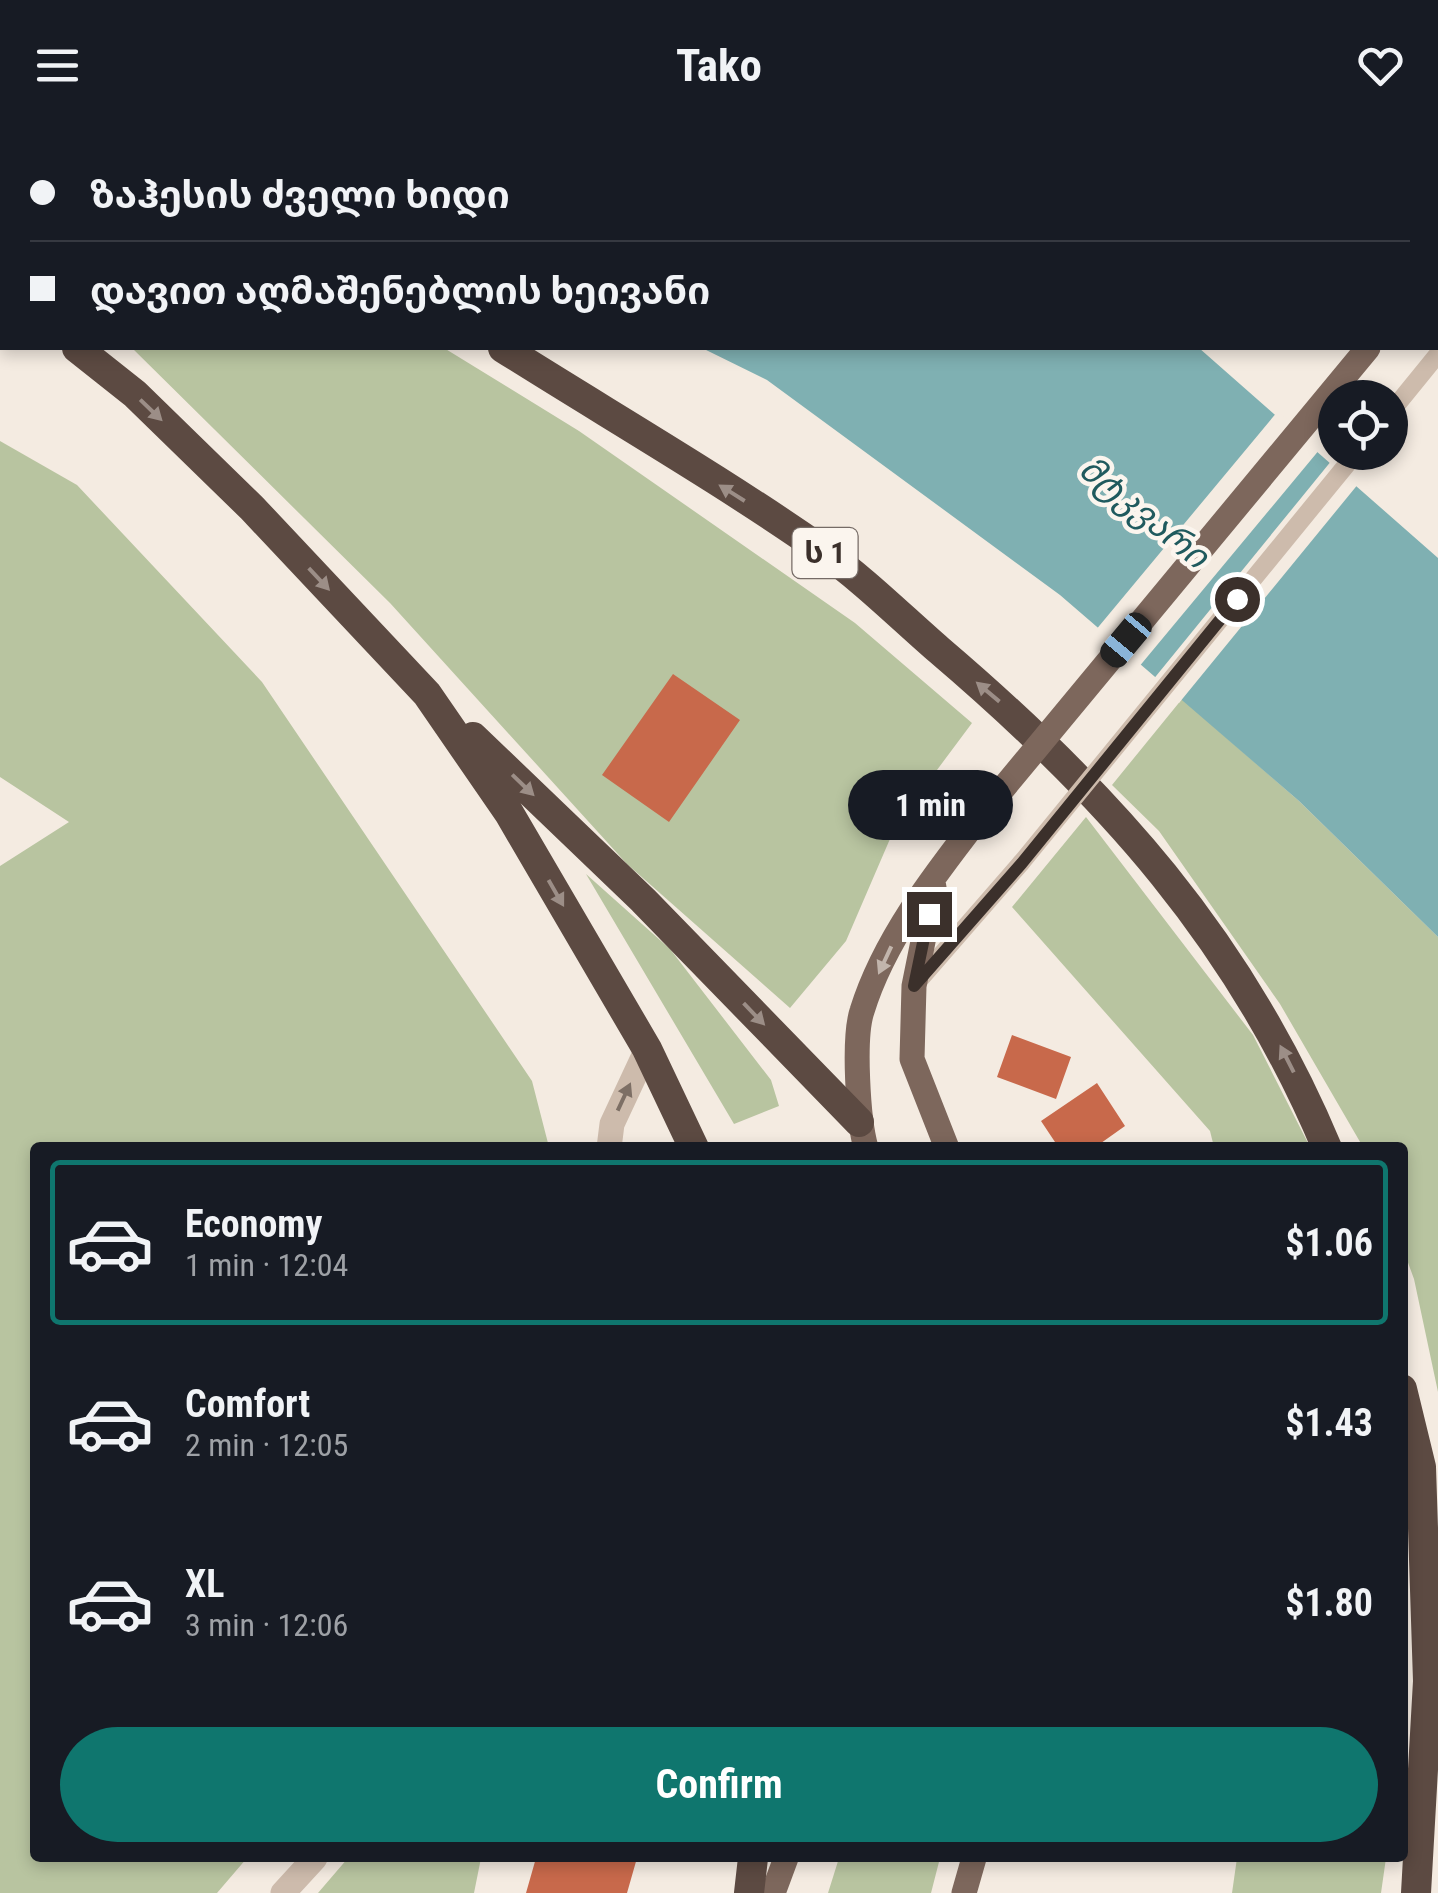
<!DOCTYPE html>
<meta charset="utf-8">
<style>
:root{--surface:#171b24;--page:#20242c;--text:#f1f3f6;--muted:#9ea1a6;--line:#363941;--accent:#0f766e}
body{margin:0;font-family:"Roboto Condensed","Noto Sans Georgian",sans-serif;background:var(--page);color:var(--text);height:100vh;display:flex;flex-direction:column;font-size:38px;white-space:nowrap}
*{box-sizing:border-box;margin:0}
p{font-size:32px;color:var(--muted)}
.icon{flex:none;width:55px;height:55px;fill:none;stroke:currentColor;stroke-width:2;stroke-linecap:round;stroke-linejoin:round}
.map{position:relative;flex:1;overflow:hidden}
.panel{position:absolute;left:30px;top:1012px;width:1378px;height:720px;display:flex;flex-direction:column;background:var(--surface);border-radius:10px;box-shadow:0 5px 15px #0003}
.panel>*{flex:none}
.hud{position:absolute;left:0px;top:0px;width:1440px;height:220px;box-shadow:0 5px 15px #0003;display:grid;align-content:center;height:220px;padding:0 30px;background:var(--surface)}
.buttons{position:absolute;left:1318px;top:250px;display:grid;gap:20px}
.buttons a{display:grid;place-items:center;width:90px;height:90px;border-radius:50%;background:var(--surface);box-shadow:0 5px 15px #0003;font-size:50px}
.end{position:absolute;width:45px;height:45px;margin:-22px;border:12px solid #3b302b;background:#fff;box-shadow:0 0 0 5px #fff}
.from{border-radius:50%}
.bubble{position:absolute;height:70px;border-radius:35px;background:var(--surface);box-shadow:0 5px 15px #0003;font-size:32px;font-weight:700;line-height:70px;text-align:center}
.car{position:absolute;width:30px;height:60px;margin:-30px -15px;border-radius:12px;box-shadow:0 0 8px 2px #0007;background:linear-gradient(#222 24%,#8ab4d8 0 40%,#222 0 76%,#8ab4d8 0 86%,#222 0)}
.hud b{display:flex;align-items:center;gap:35px;height:95px;font-size:38px}
.hud b+b{border-top:2px solid var(--line)}
.hud i{width:25px;height:25px;background:var(--text)}
ul{padding:18px 0 0;list-style:none}
li{display:flex;align-items:center;gap:30px;height:165px;margin:0 20px 15px;padding:0 10px;border:5px solid transparent;border-radius:10px}
li div{flex:1}
li b{display:block;font-size:38px}
li em{font-style:normal;font-weight:700}
li.selected{border-color:var(--accent)}
li>.icon{width:90px;height:90px;stroke-width:1.5}
.primary-button{display:flex;gap:20px;margin-top:auto;padding:20px 30px}
.primary-button a{flex:1;height:115px;border-radius:60px;background:var(--accent);color:#fff;font-size:40px;font-weight:700;line-height:115px;text-align:center}
header{display:flex;justify-content:space-between;align-items:center;height:130px;padding:0 30px;background:var(--surface);font-size:45px;font-weight:700}
.map>svg:first-child{display:block}
.green{fill:#b8c4a0}
.water{fill:#7fb0b2}
.pier{fill:#f4ebe1}
.building{fill:#c8694b}
.lines{fill:none;stroke-linecap:round;stroke-linejoin:round}
.lane{stroke:#cdbbac;stroke-width:18}
.street{stroke:#cdbbac;stroke-width:25}
.primary{stroke:#7d675c;stroke-width:25}
.highway{stroke:#5c4a42;stroke-width:30}
.lane-bridge{stroke:#cdbbac;stroke-width:18}
.primary-bridge{stroke:#7d675c;stroke-width:25}
.oneway{fill:#9c8e87}
.oneway2{fill:#c2b5ac}
.oneway3{fill:#7d6f65}
.route{stroke:#3b302b;stroke-width:12}
.labels{text-anchor:middle;stroke-width:9;stroke-linejoin:round;paint-order:stroke}
.shield{fill:#fbf5ee;stroke:#756b66;stroke-width:2.5}
.shield-label{font-size:30px;font-weight:bold;fill:#3b302b}
.water-label{font-size:35px;font-style:italic;fill:#1f5a5e;stroke:#fbf5ee}
</style>
<header><svg class="icon" aria-label="menu" viewBox="0 0 24 24"><path d="M4 6h16M4 12h16M4 18h16"/></svg>Tako<svg class="icon" aria-label="heart" viewBox="0 0 24 24"><path d="M12 20l-8-8c-3-5 5-10 8-4 3-6 11-1 8 4z"/></svg></header>
<div class="map">
<svg width="1438" height="1763" viewBox="0 0 1438 1763">
<rect width="100%" height="100%" fill="#f4ebe1"/>
<path class="green" d="M132 218H444L579 301 855 493 972 593 896 695 846 811 790 878 627 734 390 473Z
M0 311 77 355 262 552 532 951 549 1017 35 1018V1728H247L217 1763H0V736L69 692 0 647Z
M1182 569 1299 671 1438 807V1262L1414 1149 1403 1119 1402 1018 1363 1017 1280 874 1159 701 1112 655Z
M1086 687 1253 905 1310 1017H1214L1210 1001 1012 777Z
M586 744 670 819 771 950 779 976 734 994Z
M348 1728H481L474 1763H318Z
M839 1728H940L931 1763H828Z
M1237 1728H1386L1381 1763H1232Z"/>
<path class="water" d="M258 0H885L889 2H264Z
M702 218H1199L1438 428V807L1299 671 1060 465 767 250Z"/>
<path class="pier" d="M1278 281 1320 319 1138 538 1095 501Z
M1332 330 1359 353 1179 573 1152 551Z"/>
<path class="building" d="M673 544 740 590 669 692 602 645Z
M1012 905 1071 927 1056 969 997 947Z
M1097 953 1125 996 1094 1018H1059L1041 991Z
M536 1728H637L627 1763H526Z"/>
<g class="lines">
<path class="lane" d="M1364 2 1365 0
M1390 283 1438 224
M914 856 1021 733"/>
<path class="street" d="M609 1018 612 994 647 919
M283 1763 315 1728"/>
<path class="primary" d="M1438 137V136
M934 757 914 856 912 929 947 1018
M866 1018C858 990 853 908 862 881 884 809 936 743 981 685
M773 1763 786 1728
M964 1763 974 1728"/>
<path class="highway" d="M124 0 128 2
M0 164 2 165
M77 218 135 264 252 378 427 564 509 683 647 919 694 1018
M503 218C609 285 720 349 823 421 864 450 901 487 939 520 1108 664 1240 810 1327 1018
M473 607 643 770 859 992
M1402 1259 1421 1337 1428 1551 1416 1763
M749 1763 753 1728"/>
<path class="lane-bridge" d="M1021 733 1357 322"/>
<path class="primary-bridge" d="M981 685 1368 218"/>
</g>
<defs><path id="oneway-solid" d="M-6-.8H1V-3.2L6.5 0L1 3.2V.8H-6Z" transform="scale(2.5)"/></defs>
<g class="oneway">
<use href="#oneway-solid" transform="translate(151 280) rotate(44)"/>
<use href="#oneway-solid" transform="translate(732 363) rotate(-148)"/>
<use href="#oneway-solid" transform="translate(319 449) rotate(47)"/>
<use href="#oneway-solid" transform="translate(988 562) rotate(-140)"/>
<use href="#oneway-solid" transform="translate(523 655) rotate(44)"/>
<use href="#oneway-solid" transform="translate(556 763) rotate(60)"/>
<use href="#oneway-solid" transform="translate(754 884) rotate(46)"/>
<use href="#oneway-solid" transform="translate(1287 929) rotate(-117)"/>
</g>
<use class="oneway2" href="#oneway-solid" transform="translate(885 830) rotate(115)"/>
<use class="oneway3" href="#oneway-solid" transform="translate(624 967) rotate(-65)"/>
<g class="lines">
<path class="route" d="M929 784 914 856 1022 733 1237 469"/>
</g>
<g class="labels">
<rect class="shield" x="792.5" y="398" width="65" height="50" rx="8"/>
<g class="shield-label">
<text x="825" y="433">ს 1</text>
</g>
<g class="water-label">
<text transform="translate(1144 382) rotate(39)" y="12">მტკვარი</text>
</g>
</g>
</svg>
<div class="buttons">
<a><svg class="icon" aria-label="locate" viewBox="0 0 24 24"><circle cx="12" cy="12" r="6"/><path d="M12 2v4M12 18v4M2 12h4M18 12h4"/></svg></a>
</div>
<i class="end from" style="left:1237px;top:469px"></i>
<i class="end" style="left:929px;top:784px"></i>
<div class="bubble" style="left:848px;top:640px;width:165px">1 min</div>
<i class="car" style="left:1126px;top:510px;rotate:220deg"></i>
<div class="hud">
<b><i class="from"></i>ზაჰესის ძველი ხიდი</b>
<b><i></i>დავით აღმაშენებლის ხეივანი</b>
</div>
<section class="panel">
<ul>
<li class="selected"><svg class="icon" aria-label="car" viewBox="0 0 24 24"><path d="M5 17H2v-5l4-1 3-4h7l3 4 3 1v5h-3M9 17h6M6 11h13"/><circle cx="7" cy="17" r="2"/><circle cx="17" cy="17" r="2"/></svg><div><b>Economy</b><p>1 min · 12:04</p></div><em>$1.06</em></li>
<li><svg class="icon" aria-label="car" viewBox="0 0 24 24"><path d="M5 17H2v-5l4-1 3-4h7l3 4 3 1v5h-3M9 17h6M6 11h13"/><circle cx="7" cy="17" r="2"/><circle cx="17" cy="17" r="2"/></svg><div><b>Comfort</b><p>2 min · 12:05</p></div><em>$1.43</em></li>
<li><svg class="icon" aria-label="car" viewBox="0 0 24 24"><path d="M5 17H2v-5l4-1 3-4h7l3 4 3 1v5h-3M9 17h6M6 11h13"/><circle cx="7" cy="17" r="2"/><circle cx="17" cy="17" r="2"/></svg><div><b>XL</b><p>3 min · 12:06</p></div><em>$1.80</em></li>
</ul>
<div class="primary-button"><a>Confirm</a></div>
</section>
</div>
